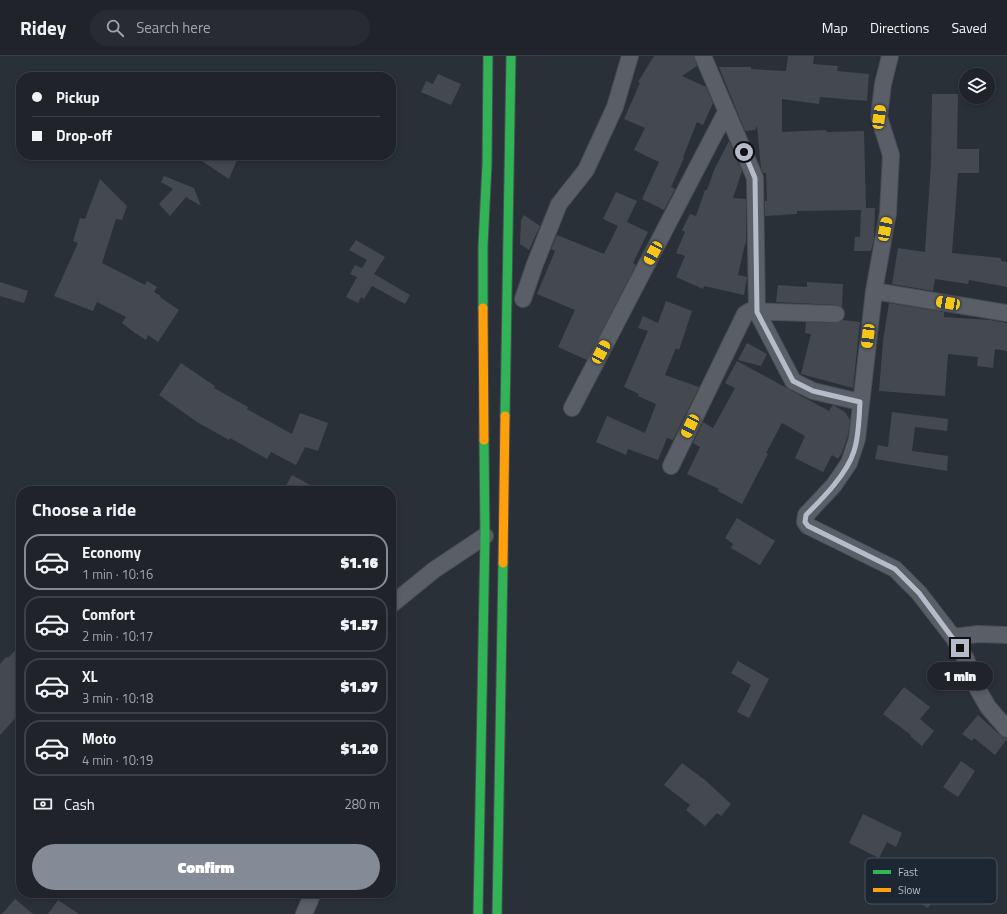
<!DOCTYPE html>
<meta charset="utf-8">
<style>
:root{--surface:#20242a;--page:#282c32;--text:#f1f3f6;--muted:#a2a4a8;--line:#3d4147;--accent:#848b96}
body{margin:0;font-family:"Titillium Web",sans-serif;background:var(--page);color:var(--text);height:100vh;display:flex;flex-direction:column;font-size:15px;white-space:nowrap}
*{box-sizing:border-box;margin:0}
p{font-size:13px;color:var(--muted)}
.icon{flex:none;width:22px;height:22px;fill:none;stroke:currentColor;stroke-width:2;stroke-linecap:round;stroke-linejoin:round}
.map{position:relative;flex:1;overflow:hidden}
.panel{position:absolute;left:16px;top:430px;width:380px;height:412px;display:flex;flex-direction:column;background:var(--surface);border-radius:16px;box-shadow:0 2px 6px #0003,0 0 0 1px var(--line)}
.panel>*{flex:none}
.hud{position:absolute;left:16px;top:16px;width:380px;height:88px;border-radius:16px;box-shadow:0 2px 6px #0003,0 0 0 1px var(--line);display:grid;align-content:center;height:88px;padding:0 16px;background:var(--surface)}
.tools{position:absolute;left:959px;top:12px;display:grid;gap:8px}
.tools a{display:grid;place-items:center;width:36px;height:36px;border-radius:50%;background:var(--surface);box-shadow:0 2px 6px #0003,0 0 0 1px var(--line);font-size:20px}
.end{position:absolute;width:18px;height:18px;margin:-9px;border:5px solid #b4bcc9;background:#111;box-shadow:0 0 0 2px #111}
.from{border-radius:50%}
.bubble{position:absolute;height:28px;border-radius:14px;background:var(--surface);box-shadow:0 2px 6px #0003,0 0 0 1px var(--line);font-size:13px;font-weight:800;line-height:28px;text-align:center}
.car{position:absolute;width:12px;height:24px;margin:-12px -6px;border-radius:5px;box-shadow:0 0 3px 1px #0007;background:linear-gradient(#f5c518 24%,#345 0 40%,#f5c518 0 76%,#345 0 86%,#f5c518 0)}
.hud b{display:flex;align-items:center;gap:14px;height:38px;font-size:15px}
.hud b+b{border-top:1px solid var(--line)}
.hud i{width:10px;height:10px;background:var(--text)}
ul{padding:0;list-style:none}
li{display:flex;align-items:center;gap:12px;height:56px;margin:0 8px 6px;padding:0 8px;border:2px solid var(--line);border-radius:16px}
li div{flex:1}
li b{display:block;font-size:15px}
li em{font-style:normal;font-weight:800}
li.selected{border-color:var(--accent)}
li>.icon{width:36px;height:36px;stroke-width:1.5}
h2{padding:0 16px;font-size:18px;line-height:48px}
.pay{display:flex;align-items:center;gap:10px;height:44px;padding:0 16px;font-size:15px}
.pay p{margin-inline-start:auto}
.button{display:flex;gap:8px;margin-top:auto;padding:8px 16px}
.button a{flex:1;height:46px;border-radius:24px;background:var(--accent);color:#fff;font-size:16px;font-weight:800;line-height:46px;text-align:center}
header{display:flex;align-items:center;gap:24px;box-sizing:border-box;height:56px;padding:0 20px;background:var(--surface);border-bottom:1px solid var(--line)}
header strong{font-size:19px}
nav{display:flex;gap:22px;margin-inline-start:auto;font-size:14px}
.search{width:280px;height:36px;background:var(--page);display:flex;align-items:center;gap:10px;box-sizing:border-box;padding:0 14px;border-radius:22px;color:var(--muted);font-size:15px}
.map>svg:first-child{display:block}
.building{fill:#444950}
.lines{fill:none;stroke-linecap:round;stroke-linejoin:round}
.street-casing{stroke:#484c53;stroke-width:18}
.fast-casing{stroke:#484c53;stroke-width:11}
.slow-casing{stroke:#484c53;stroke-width:11}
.street{stroke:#5a5e66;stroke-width:16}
.fast{stroke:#30b455;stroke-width:9}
.slow{stroke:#ff9f0a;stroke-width:9}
.route{stroke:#b4bcc9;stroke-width:5}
.key{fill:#1d2633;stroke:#4a5360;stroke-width:1}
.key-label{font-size:11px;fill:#b4bcc9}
</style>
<header>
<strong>Ridey</strong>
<div class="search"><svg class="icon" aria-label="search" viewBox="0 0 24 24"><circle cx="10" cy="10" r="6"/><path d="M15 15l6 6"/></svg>Search here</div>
<nav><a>Map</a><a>Directions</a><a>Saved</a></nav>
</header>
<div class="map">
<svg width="1007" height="858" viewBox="0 0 1007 858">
<rect width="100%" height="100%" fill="#2a3038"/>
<path class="building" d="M654 0H694L697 10 682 20 706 31 713 47 703 69 697 66 683 101 684 102 671 131 675 133 664 154 642 143 659 106 634 94 645 72 624 63 640 27 638 26Z
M788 0H814L813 8 838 10 837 15 869 18 867 45 820 41 819 48 782 43V76L826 74 827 76 864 75 866 152H875L874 183 871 195H854L855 181H860L861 154 797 155V158L765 160V145H767L766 117H763L761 112 757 70 755 74 745 75 719 11H751V13L786 15Z
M438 18 461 28 451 49 421 36 426 25 433 28Z
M932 38H958L957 93H979V117H958L952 197 1001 202V205L1007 206V231L969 224 968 228 935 223 933 235 892 228 898 192 925 196 931 107Z
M729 85 742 115 733 142 746 143V188H745L738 219 747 221 744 239 704 230 703 233 676 221 685 200 676 197 685 176 682 174 690 158 696 160 705 134H707L714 114Z
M193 99H239L229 123Z
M164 120 194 132 201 150 186 141 170 160 159 148 173 133 161 126Z
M100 123 127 150 122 164 116 163 102 207 145 229 147 225 157 231 154 236 161 240 160 241 179 254 158 286 148 279 146 284 135 277 122 267 126 261 97 246 93 255 54 240 78 187 73 185 80 162 85 163Z
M616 136 637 145 627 166 648 176 633 207 636 209 587 304 558 291 575 254 537 238 555 195 551 193 557 179 604 198 618 170 603 163Z
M524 159 540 170 529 194 520 188 521 164Z
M356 184 385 201 374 218 410 239 405 248 372 230 364 243 361 241 358 247 346 241 357 221 350 218 355 209 362 212 367 204 349 194Z
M0 226 28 235 24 247 0 240Z
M807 226 843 228 842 251 836 249 776 246 778 229 807 231Z
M666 245 692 255 679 294 676 292 665 319 699 331 673 384 667 382 658 404 628 393 626 399 596 386 607 360 645 377 656 348 638 340 639 338 624 331 648 275 638 272 643 260 658 267Z
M889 247 944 256V261L990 264 1007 267V295L995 293 993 312 977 310 978 301 948 298 945 340 879 335 883 285Z
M843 264 860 266 853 332 801 318 811 278 805 277 806 266 836 267Z
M747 287 767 298 761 310 738 304Z
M737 305 829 355 833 349 835 350 845 356 850 364 848 379 842 397 838 403 832 399 823 416 795 402 805 380 782 367 766 397 768 398 742 448 718 435 719 433 687 418 700 391 693 387 703 366 713 372 735 332 725 327Z
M181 307 215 330 214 332 248 351 247 353 292 378 300 357 328 367 318 395 305 391 296 409 271 396 267 403 230 382 229 384 197 366 159 339Z
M892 356 948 363 947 375 915 371 912 395 948 400 947 415 875 403 878 389 888 391Z
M292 419 321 435H283Z
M737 462 775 485 760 509 731 492 733 488 725 482Z
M21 588V656L0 679V608L6 601 8 602Z
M738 605 769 623 749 662 737 656 751 629 731 617Z
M904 631 930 651 920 663 934 675 922 690 910 680 911 679 883 658Z
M978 659 1000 679 1007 683 995 699 974 682 972 685 962 678Z
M961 705 975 715 958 741 943 731Z
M682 707 705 724 731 748 721 760 717 757 705 770 686 754 690 749 664 729Z
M863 758 902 777 896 791 887 786 879 802 849 787Z
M917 817 941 832 928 852 904 837Z
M15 843 33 858H2Z
M58 844 79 858H48Z"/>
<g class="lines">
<defs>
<path id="street" d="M703 0 755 122 757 256 793 325 813 335 860 346
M890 0 883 28 879 61 891 99 888 157 874 235 857 383 849 407 834 429 806 459 805 466 808 470 895 513 919 537 953 581 966 603 976 630 988 651 1007 673
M874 235 1007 257
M523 243 535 208 559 148 586 114 615 51 630 0
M572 352 726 56
M671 410 745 258 750 255 836 258
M391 549 434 514 485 480
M953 581 978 578 1007 579
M304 858 313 837"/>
<path id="fast" d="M483 252V190L487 108 488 0
M505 360 511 0
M478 858 485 480 484 384
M497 858 503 507"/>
<path id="slow" d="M483 252 484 384
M503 507 505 360"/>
</defs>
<use href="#street" class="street-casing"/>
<use href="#fast" class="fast-casing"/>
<use href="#slow" class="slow-casing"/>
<use href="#street" class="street"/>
<use href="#fast" class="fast"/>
<use href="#slow" class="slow"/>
</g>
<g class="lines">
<path class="route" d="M744 96 755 122 757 256 793 325 813 335 860 346C859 362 859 380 854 395 847 418 823 442 806 459L805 466 808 470 895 513 919 537 960 592"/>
</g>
<rect x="865" y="802" width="132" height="46" rx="6" class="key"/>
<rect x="873" y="814" width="18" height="4" fill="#30b455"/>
<rect x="873" y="832" width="18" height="4" fill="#ff9f0a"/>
<g class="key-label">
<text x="898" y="820">Fast</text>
<text x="898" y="838">Slow</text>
</g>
</svg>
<div class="tools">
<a><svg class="icon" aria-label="layers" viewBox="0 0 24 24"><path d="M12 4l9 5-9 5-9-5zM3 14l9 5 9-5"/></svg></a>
</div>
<i class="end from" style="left:744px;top:96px"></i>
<i class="end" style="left:960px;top:592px"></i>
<div class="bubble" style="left:927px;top:606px;width:66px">1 min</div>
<i class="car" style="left:879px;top:61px;rotate:7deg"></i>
<i class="car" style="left:885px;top:173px;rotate:11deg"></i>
<i class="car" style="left:653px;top:197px;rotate:208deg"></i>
<i class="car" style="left:948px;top:247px;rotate:280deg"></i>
<i class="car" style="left:868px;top:280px;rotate:187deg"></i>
<i class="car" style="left:601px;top:296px;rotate:28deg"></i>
<i class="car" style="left:690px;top:370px;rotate:206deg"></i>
<div class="hud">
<b><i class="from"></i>Pickup</b>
<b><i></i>Drop-off</b>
</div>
<section class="panel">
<h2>Choose a ride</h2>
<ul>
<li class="selected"><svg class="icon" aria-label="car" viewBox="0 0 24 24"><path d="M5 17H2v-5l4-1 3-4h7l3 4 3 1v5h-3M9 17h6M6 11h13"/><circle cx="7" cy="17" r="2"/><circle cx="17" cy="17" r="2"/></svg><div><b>Economy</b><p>1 min · 10:16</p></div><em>$1.16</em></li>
<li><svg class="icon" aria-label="car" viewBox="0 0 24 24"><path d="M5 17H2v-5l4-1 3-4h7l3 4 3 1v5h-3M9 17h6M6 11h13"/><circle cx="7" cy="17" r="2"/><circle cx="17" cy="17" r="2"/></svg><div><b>Comfort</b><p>2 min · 10:17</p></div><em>$1.57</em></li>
<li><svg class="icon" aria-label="car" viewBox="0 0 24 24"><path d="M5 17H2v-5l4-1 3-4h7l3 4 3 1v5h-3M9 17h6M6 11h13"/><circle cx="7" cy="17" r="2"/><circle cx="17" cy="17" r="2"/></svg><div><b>XL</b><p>3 min · 10:18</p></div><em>$1.97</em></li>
<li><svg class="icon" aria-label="car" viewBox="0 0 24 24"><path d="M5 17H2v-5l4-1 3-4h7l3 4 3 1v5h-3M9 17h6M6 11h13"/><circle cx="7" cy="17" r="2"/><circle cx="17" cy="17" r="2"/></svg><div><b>Moto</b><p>4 min · 10:19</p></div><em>$1.20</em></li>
</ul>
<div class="pay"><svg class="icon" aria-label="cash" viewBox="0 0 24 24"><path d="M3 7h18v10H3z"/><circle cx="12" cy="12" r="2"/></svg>Cash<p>280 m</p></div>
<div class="button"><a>Confirm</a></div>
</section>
</div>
